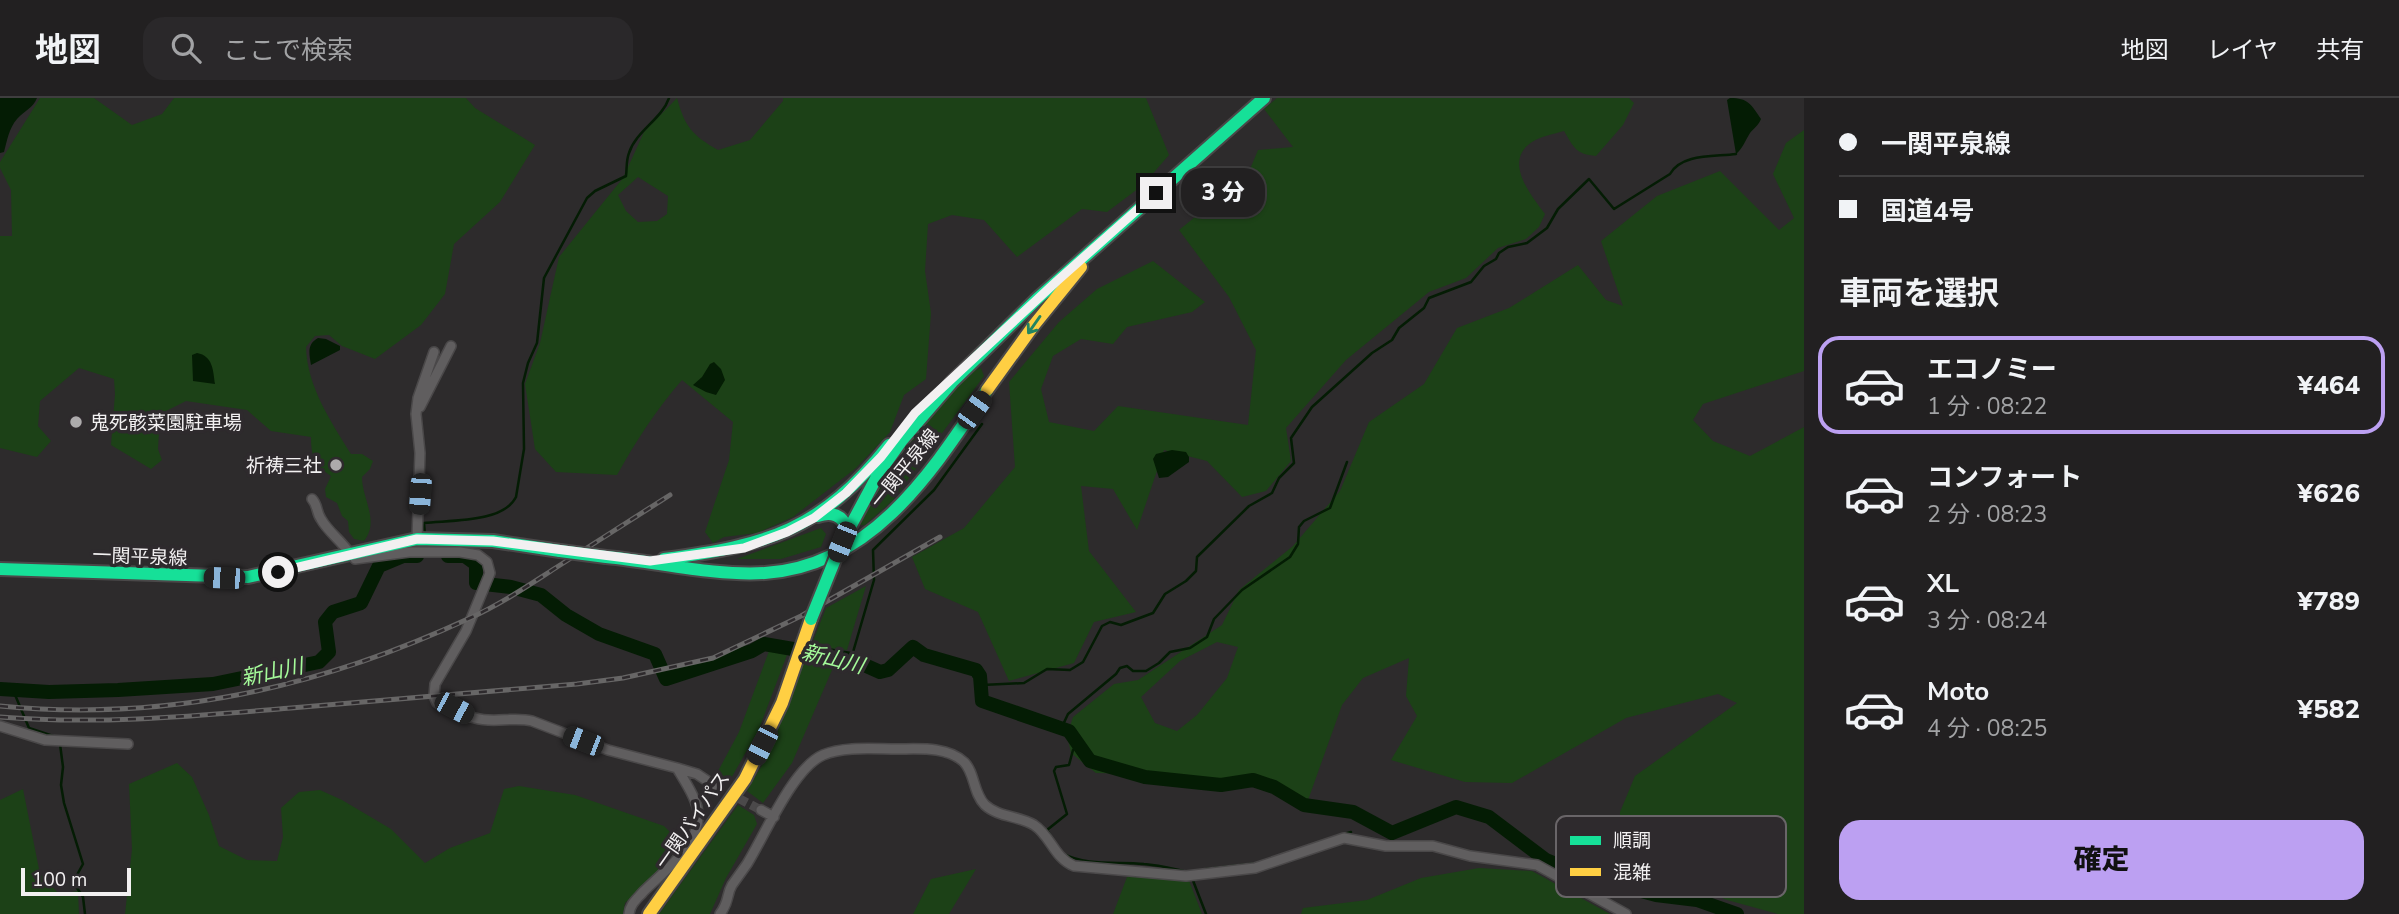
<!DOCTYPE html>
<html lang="ja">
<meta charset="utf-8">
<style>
:root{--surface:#222021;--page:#2a282a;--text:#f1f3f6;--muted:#a2a3a5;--line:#3f3e3f;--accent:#bca0f2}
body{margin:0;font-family:"Nunito Sans","Noto Sans JP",sans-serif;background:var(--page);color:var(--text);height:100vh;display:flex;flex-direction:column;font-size:26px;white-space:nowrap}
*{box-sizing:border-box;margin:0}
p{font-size:23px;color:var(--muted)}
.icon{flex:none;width:38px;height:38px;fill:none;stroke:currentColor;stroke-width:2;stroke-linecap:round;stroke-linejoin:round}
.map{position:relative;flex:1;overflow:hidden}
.side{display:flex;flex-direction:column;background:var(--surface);width:595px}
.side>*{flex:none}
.guide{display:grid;align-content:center;height:154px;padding:0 35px;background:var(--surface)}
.scale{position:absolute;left:21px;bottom:18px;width:110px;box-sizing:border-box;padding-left:7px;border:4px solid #f2f0f1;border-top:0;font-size:19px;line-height:24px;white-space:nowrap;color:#f2f0f1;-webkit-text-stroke:5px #2e2a2d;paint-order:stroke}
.end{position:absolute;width:32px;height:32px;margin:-16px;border:9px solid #f2f0f1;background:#111;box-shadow:0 0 0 4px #111}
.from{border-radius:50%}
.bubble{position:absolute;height:49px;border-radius:21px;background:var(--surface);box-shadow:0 2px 5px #0004,0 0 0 2px var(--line);font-size:23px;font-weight:800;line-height:49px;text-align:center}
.car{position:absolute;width:21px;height:42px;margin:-21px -10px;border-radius:9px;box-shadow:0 0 5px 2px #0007;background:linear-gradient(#222 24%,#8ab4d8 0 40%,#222 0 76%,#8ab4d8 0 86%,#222 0)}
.guide b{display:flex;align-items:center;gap:24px;height:66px;font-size:26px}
.guide b+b{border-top:2px solid var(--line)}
.guide i{width:18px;height:18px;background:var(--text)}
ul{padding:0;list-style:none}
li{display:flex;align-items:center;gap:21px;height:98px;margin:0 14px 10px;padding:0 21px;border:4px solid transparent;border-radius:21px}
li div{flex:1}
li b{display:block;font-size:26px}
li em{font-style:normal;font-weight:800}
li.current{border-color:var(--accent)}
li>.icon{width:63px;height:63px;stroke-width:1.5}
h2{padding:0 35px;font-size:32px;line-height:84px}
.cta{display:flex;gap:14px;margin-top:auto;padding:14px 35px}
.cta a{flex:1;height:80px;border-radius:21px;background:var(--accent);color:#111;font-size:28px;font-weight:800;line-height:80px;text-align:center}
header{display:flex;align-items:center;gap:42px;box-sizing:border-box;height:98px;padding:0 35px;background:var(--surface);border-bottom:2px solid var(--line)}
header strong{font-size:33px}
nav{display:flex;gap:38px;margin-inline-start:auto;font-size:24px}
.search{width:490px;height:63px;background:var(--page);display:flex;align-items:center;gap:18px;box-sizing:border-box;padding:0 24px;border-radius:21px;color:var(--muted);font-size:26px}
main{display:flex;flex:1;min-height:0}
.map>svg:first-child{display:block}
.green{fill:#1c4117;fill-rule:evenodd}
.water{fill:#041c04}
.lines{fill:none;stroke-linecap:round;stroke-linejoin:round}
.stream{stroke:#041c04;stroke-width:2.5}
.river{stroke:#041c04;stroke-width:14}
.street-tunnel{stroke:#4b494a;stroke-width:9;stroke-dasharray:9 4.5;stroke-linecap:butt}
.street-casing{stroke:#4a4849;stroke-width:12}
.fast-casing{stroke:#4a4849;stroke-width:16}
.slow-casing{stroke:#4a4849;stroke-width:16}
.street{stroke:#605e5f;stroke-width:9}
.fast{stroke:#16e098;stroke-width:12}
.slow{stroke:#ffcf43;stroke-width:12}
.rail-casing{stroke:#676666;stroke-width:5}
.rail{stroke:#2e2a2d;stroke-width:2.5;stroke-dasharray:8;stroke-linecap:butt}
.fast-bridge-casing{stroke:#4a4849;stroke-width:16;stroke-linecap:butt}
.fast-bridge{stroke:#16e098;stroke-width:12}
.oneway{stroke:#228562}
.route{stroke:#f2f0f1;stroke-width:9}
.poi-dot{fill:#adabac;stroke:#2e2a2d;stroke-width:2.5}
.labels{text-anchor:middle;stroke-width:7;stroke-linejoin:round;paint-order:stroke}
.poi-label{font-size:19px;fill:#f2f0f1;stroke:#2e2a2d;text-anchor:start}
.street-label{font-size:19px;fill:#f2f0f1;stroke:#2e2a2d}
.water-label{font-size:21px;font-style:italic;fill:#a5fb9a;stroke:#2e2a2d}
.key{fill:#2e2a2d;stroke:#696568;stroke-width:2}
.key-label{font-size:19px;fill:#f2f0f1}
</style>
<header>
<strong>地図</strong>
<div class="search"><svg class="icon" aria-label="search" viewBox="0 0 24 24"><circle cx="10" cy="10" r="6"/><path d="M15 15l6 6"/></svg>ここで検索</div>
<nav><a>地図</a><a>レイヤ</a><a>共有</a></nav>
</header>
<main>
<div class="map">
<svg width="1804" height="816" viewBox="0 0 1804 816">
<rect width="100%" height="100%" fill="#2d2b2c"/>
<path class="green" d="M40 0H94L132 27 162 16 174 0H466L475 10 535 47 500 104 454 146 445 196 421 227 375 261 342 248 329 237 315 238 306 249C307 288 331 324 351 356H362L373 363 370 371 362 379C362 401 380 423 364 443L354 441 349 434 348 423 342 418 337 405 326 399 325 391 331 378C315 367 311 359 311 339L271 333 247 312 186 303 160 316 158 351 162 362 151 371 111 347 115 296 114 281 79 270 40 303 38 328 51 343 37 359 0 350V138H12L11 92 0 70V64Z
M677 0C685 29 692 37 718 52L750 42 783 3V0H1146L1169 57 1143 87 1107 114 1082 111 1017 159 984 122 952 117 928 126 925 173 931 215 926 281 904 297 890 334 856 370 793 419 757 435 724 439 713 445 705 434 729 362 733 324 682 282C656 312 636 343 617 377L556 374 535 351 525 286 540 245 559 159 623 80 644 34ZM638 79 668 98 667 116 657 123 638 124 626 113 618 97Z
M1277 0H1629L1634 5 1623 27 1596 58C1576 56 1574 50 1564 33 1554 36 1541 38 1532 44 1503 63 1530 96 1545 116L1539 129 1526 141 1498 150 1466 180 1429 194 1346 262 1286 330 1291 363 1266 393 1242 399 1207 363 1164 352 1137 432 1113 391 1081 388 1089 453 1136 514 1094 524 1074 565 1009 583 978 514 925 491 912 459 964 430 1015 369 1009 284 1059 224 1097 191 1153 163 1205 204 1192 214 1127 229 1113 246 1081 241 1053 258 1041 291 1049 324 1094 333 1118 308 1248 327 1256 252 1229 199 1179 132 1248 76 1258 52 1293 49 1264 11Z
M1804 32V273L1703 306 1693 322 1713 343 1750 358 1804 329V816H1778L1727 802 1647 770 1620 739V714L1635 678 1737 605 1718 596 1626 620 1512 685 1465 684 1391 662 1417 618 1406 598 1409 560 1363 580 1342 607 1307 705 1264 681 1222 689 1147 676 1096 675 1071 655 1067 637 1073 619 1114 586 1138 582 1222 527 1239 492 1293 448 1340 393 1369 324 1424 286 1457 230 1509 210 1578 167 1606 202 1623 208 1601 143 1657 98 1720 73 1779 132 1794 120 1773 76 1786 45ZM1217 544 1238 549 1227 580 1197 617 1177 633 1155 625 1141 599 1180 563Z
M981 270 984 278 893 402 865 427H858C881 387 938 285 981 270Z
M821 430 826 436 821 449 781 461H737Z
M866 488 847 552 811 548 826 510Z
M769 553 787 557 759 631 729 684 717 675 739 634Z
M807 557 835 565 792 665 763 705 747 693 769 655Z
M177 665 192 679 209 717 219 748 247 762 277 763 283 739 281 710 299 694 320 692 342 702 391 731 425 765 450 750 490 735 504 691 519 688 575 697 664 728 683 747 625 805 623 816H125L132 751 129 686Z
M23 691 40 776 59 796 78 793 79 816H0V702Z
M738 707 754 717 757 726 726 780 710 816H659Z
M1479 770 1532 773 1610 816H1301L1303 810 1367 802 1421 780Z
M976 771 949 816H913L931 781Z
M1127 779 1188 780 1202 816H1113Z"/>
<path class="water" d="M0 0H37C33 10 24 13 17 21 9 30 7 43 4 54L0 55Z
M1730 0C1748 0 1751 6 1761 21 1758 28 1754 30 1750 35 1745 43 1743 50 1736 56L1727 2Z
M318 240 326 241 340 248V252L311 267C309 255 307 246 318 240Z
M197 255C213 258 213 272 215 286L193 283 192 257Z
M714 264 721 271 725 282 716 297 706 294 693 287 702 279 710 266Z
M1172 352 1186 354 1189 359V364L1168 379 1159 380 1153 361 1156 356Z"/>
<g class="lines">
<path class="stream" d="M425 437 424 425C450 422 503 425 516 399L524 351 523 285 528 265 537 245 544 180 587 100 595 93 626 78C627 71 626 62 629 55 636 33 662 21 669 0
M851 561 874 482 873 452 934 392 982 326
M982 587 1024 585 1047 571 1070 572 1083 564 1102 528 1110 524 1121 527 1153 515 1165 496 1186 483 1196 473 1197 459 1249 408 1272 395 1279 380 1294 365 1291 340 1312 309 1372 255 1392 242 1399 230 1424 210 1429 200 1471 184 1484 168 1496 161 1499 155 1508 149 1527 145 1547 130 1558 111 1589 81 1614 111 1670 76C1682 55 1715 59 1736 56
M13 592 29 630 59 640
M1061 631 1068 616 1116 576 1120 570 1127 568 1133 573H1146L1159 565 1170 554 1190 550 1207 539 1214 521 1242 492 1290 459 1298 446 1299 429 1304 423 1330 410 1347 364
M60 646 63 669 61 687 64 705 83 766 73 784 83 799 85 816
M1337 738 1351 734
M1052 740 1047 732 1067 716 1054 673 1056 669 1069 667 1073 652 1078 646
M1062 755C1088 769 1116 763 1144 766 1159 767 1174 771 1189 774
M1206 771 1258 765
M1192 780 1206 816"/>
<path class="river" d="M448 458H465L476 466V485L511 489 541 497 566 517 599 536 655 556 666 581 752 553 764 546 851 561 880 574 888 572 913 549 924 557 976 572 980 578 982 603 1069 633 1090 663 1145 679 1221 687 1253 682 1274 689 1304 707 1353 714 1392 735 1456 709 1489 719 1546 762 1582 777 1656 797 1697 802 1737 816
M0 591 49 594 118 592 213 586 319 564 329 554 325 524 333 514 361 505 379 468 403 458H417"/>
<path class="street-tunnel" d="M715 688 761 712"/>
<defs>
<path id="street" d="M420 309 451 248
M312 401C318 407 316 414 321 421 328 434 342 443 350 456
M417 441 420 355 416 316 418 300 434 254
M355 461 409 454H460L478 457 487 464 490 475 466 533 435 586 434 598 437 605C450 609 462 617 475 620 494 626 513 618 532 623L608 652 677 670C684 682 694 696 697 709 705 744 665 772 643 794 637 801 630 806 629 816
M0 628 45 642 128 646
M677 670 697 676 715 688
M761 712 774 719
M720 816C730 803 726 797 732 787 737 780 742 773 747 766 765 737 793 670 823 657 844 648 875 651 897 651 918 651 947 648 964 664 975 675 973 695 985 707 998 719 1019 718 1034 727 1051 738 1054 760 1074 768L1186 778 1255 770 1344 740 1386 748H1433L1470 758 1537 767 1626 816"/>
<path id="fast" d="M818 418C831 413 843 417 847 431
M842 444 880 373 902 342 952 284 1037 201 1264 0
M606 459C659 464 712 478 765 475 873 468 933 372 987 292
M664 461C769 447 821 432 889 347
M0 471 248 479 417 441 493 443 560 453"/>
<path id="slow" d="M987 292 1034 227 1081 169
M649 816 745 681 782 605 811 521"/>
</defs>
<use href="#street" class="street-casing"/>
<use href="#fast" class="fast-casing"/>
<use href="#slow" class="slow-casing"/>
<use href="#street" class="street"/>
<use href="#fast" class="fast"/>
<use href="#slow" class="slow"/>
<defs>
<path id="rail" d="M0 608C167 624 319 590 470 520 501 506 529 487 557 469 595 445 632 421 670 397
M0 619C98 627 194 618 291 610 387 602 482 594 577 586L623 580 713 560 801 518 940 439"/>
</defs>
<use href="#rail" class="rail-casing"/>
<use href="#rail" class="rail"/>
<defs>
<path id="fast-bridge" d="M560 453 606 459
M811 521 842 444"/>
</defs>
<use href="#fast-bridge" class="fast-bridge-casing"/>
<use href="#fast-bridge" class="fast-bridge"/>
</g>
<defs><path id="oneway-shaft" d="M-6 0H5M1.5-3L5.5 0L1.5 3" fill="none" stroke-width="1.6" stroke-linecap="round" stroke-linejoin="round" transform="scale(1.75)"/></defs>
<use class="oneway" href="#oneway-shaft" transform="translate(1034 227) rotate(125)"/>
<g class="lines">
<path class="route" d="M278 474 417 441 493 443 650 463 744 450 787 434 814 420 846 395 881 359 915 315 1057 183 1156 95"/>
</g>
<g class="poi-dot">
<circle cx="76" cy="324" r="7"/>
<circle cx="336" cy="367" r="7"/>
</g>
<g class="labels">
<g class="poi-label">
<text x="90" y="331">鬼死骸菜園駐車場</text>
<text x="322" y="374" text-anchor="end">祈祷三社</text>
</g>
<g class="street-label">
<text transform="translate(904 370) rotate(-51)" y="7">一関平泉線</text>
<text transform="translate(140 458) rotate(2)" y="7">一関平泉線</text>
<text transform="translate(692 722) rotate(-55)" y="7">一関バイパス</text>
</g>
<g class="water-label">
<text transform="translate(833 561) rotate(14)" y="7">新山川</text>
<text transform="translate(272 574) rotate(-12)" y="7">新山川</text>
</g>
</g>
<rect x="1556" y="718" width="230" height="81" rx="10" class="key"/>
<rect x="1570" y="738" width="31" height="9" fill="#16e098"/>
<rect x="1570" y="770" width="31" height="8" fill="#ffcf43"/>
<g class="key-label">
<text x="1613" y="749">順調</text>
<text x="1613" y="781">混雑</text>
</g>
</svg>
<div class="scale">100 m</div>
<i class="end from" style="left:278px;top:474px"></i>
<i class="end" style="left:1156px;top:95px"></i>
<div class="bubble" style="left:1181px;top:70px;width:84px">3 分</div>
<i class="car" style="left:974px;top:312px;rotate:36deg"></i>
<i class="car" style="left:420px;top:396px;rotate:184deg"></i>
<i class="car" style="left:842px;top:444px;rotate:202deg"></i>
<i class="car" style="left:224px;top:480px;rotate:272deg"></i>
<i class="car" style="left:454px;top:610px;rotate:118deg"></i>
<i class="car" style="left:583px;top:643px;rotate:291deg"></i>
<i class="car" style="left:762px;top:647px;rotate:207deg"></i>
</div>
<section class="side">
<div class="guide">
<b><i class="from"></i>一関平泉線</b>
<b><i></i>国道4号</b>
</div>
<h2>車両を選択</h2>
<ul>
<li class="current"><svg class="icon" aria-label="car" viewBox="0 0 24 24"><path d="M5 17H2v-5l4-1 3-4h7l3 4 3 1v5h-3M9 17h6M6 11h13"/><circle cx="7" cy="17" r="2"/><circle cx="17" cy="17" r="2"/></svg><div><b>エコノミー</b><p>1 分 · 08:22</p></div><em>¥464</em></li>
<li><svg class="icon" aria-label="car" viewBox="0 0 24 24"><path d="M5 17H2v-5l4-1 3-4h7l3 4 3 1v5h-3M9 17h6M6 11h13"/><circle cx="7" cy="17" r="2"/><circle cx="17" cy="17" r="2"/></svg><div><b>コンフォート</b><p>2 分 · 08:23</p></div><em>¥626</em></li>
<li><svg class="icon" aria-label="car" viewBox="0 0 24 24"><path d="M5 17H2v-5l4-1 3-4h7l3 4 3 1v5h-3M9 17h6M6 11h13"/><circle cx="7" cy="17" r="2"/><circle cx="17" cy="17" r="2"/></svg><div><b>XL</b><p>3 分 · 08:24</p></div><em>¥789</em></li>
<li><svg class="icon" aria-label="car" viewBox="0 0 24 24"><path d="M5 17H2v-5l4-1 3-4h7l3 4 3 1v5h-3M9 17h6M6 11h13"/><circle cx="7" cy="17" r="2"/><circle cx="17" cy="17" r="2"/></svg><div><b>Moto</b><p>4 分 · 08:25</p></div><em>¥582</em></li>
</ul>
<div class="cta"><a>確定</a></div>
</section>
</main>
